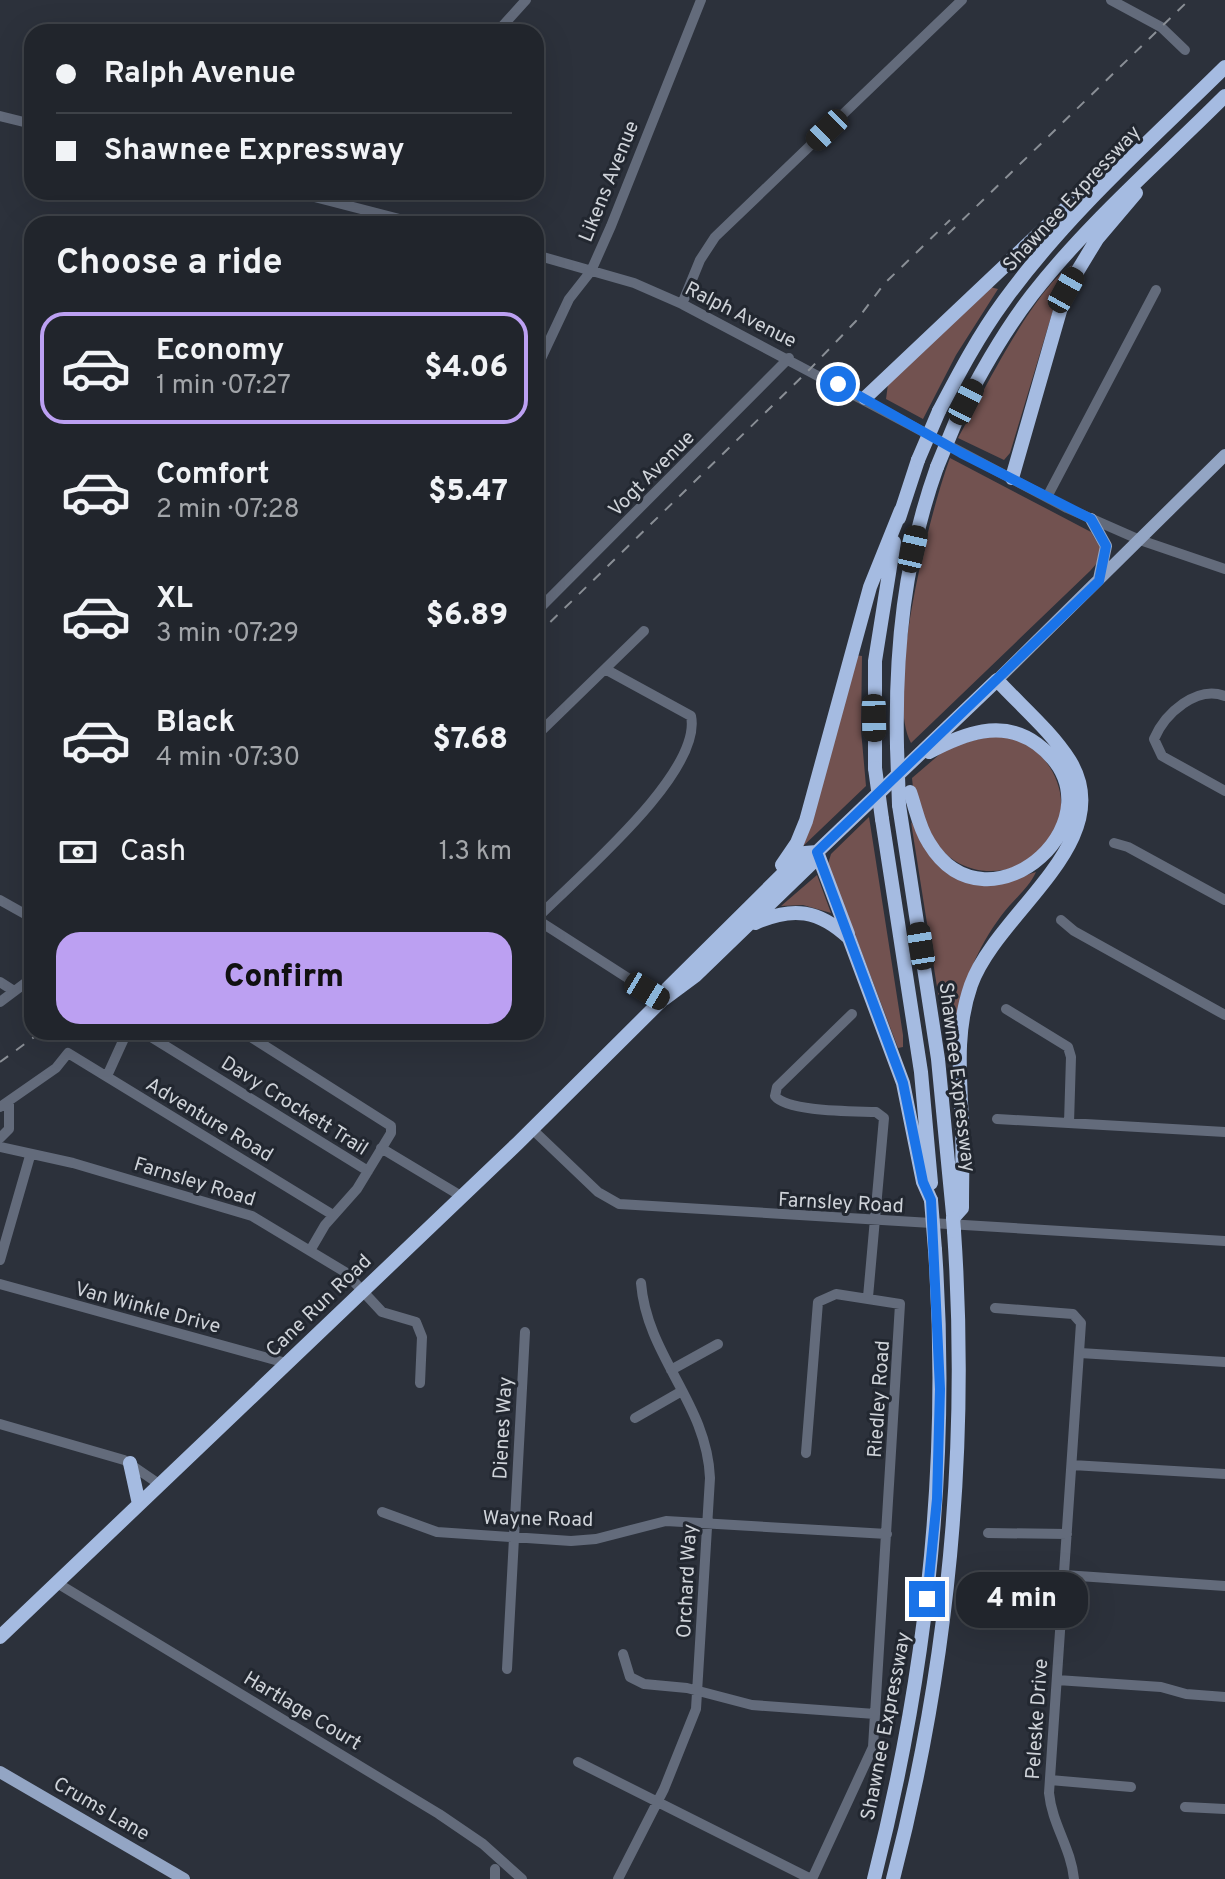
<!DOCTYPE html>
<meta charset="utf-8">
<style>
:root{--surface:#21252c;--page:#292d34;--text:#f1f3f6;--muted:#a2a5a9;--line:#3e4248;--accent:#bca0f2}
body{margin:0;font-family:Overpass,sans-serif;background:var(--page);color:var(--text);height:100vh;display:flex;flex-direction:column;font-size:30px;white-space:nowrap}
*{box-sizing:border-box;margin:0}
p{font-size:26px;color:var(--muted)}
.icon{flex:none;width:44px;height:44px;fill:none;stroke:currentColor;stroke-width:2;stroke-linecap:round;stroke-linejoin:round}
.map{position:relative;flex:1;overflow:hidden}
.drawer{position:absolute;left:24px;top:216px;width:520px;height:824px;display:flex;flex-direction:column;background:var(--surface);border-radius:24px;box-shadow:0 8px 32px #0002,0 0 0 2px var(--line)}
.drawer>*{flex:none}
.guide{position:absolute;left:24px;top:24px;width:520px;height:176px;border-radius:24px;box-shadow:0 8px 32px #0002,0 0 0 2px var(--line);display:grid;align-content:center;height:176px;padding:0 32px;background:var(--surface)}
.end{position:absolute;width:36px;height:36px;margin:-18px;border:10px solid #1a73e8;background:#fff;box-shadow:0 0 0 4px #fff}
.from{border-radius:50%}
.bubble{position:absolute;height:56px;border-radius:24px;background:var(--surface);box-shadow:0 8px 32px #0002,0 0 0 2px var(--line);font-size:26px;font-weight:800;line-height:56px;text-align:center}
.car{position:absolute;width:24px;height:48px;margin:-24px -12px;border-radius:10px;box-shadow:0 0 6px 2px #0007;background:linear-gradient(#222 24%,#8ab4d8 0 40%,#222 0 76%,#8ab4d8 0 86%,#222 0)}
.guide b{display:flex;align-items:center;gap:28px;height:76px;font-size:30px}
.guide b+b{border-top:2px solid var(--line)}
.guide i{width:20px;height:20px;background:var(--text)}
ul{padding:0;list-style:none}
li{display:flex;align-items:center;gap:24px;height:112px;margin:0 16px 12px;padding:0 16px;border:4px solid transparent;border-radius:24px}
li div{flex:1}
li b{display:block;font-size:30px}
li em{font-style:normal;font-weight:800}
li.selected{border-color:var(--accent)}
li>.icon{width:72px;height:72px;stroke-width:1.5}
h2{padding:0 32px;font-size:36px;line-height:96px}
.pay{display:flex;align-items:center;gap:20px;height:88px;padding:0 32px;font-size:30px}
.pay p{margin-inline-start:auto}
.primary-button{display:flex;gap:16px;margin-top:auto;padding:16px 32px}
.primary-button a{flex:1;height:92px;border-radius:24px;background:var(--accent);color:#111;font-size:32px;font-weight:800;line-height:92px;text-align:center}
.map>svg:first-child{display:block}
.green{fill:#725250}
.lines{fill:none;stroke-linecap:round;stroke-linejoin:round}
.minor{stroke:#636b7b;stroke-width:10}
.major{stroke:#93a5c4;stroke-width:12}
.highway{stroke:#a5bbe1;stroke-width:14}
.rail{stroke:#8a8f96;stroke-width:2;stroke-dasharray:10 10;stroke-linecap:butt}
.highway-bridge{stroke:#a5bbe1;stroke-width:14}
.route{stroke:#1a73e8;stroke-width:10}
.labels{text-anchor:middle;stroke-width:6;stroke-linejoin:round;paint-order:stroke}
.street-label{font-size:20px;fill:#cfd3d9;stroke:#222730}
</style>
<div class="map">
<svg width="1225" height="1879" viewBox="0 0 1225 1879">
<rect width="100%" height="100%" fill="#2c313b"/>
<path class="green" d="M1072 265 1060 287 1010 453 1004 460 958 438C981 396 1034 288 1072 265Z
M990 287 998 289 956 355 923 419 886 399 888 384Z
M950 458 1091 532 1101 549 1097 563 1090 571 911 743C884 694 930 511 950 458Z
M854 655 862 656 861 730 866 786 798 851Z
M993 735C1003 737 1014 738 1023 742 1056 760 1073 804 1052 837 1022 885 951 882 929 830 922 813 913 797 912 778L947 748Z
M869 817 903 1035V1047L898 1048 828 864 831 854Z
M911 822 945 868 1017 878 1036 872C1029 888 1012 901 1001 916 967 962 956 1008 949 1063Z
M817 875 831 913 803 905 781 906Z"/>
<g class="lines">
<path class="minor" d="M1111 0 1161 27 1185 50
M497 32 526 0
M0 116 32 124
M295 192 419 224
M536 255 634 283 682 304 1067 508 1140 540 1225 569
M682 304 700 260 715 237 962 0
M536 369 569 299 591 271 611 226 701 0
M1047 497 1156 290
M536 612 789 358
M1225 696C1197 685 1165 713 1154 739L1162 756 1225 791
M536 736 644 631
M1114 843 1128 847 1225 900
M0 900 32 918
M536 919C575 879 703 773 691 716L605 669
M536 919 662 1000
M1061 920 1074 931 1225 1015
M0 982 14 991
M0 1002 32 978
M1006 1009 1068 1047 1071 1057 1069 1123
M852 1014 777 1087 775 1096C787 1112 855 1111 876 1112L884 1118 868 1297
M143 1032 368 1171
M243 1032 391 1126V1133L357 1189 325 1225 311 1249
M107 1076 127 1032
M0 1107 56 1068 68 1053 333 1215
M997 1119 1225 1132
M532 1129 598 1192 619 1204 1225 1241
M0 1138 9 1129V1101
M0 1147 73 1163 252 1216 345 1272 382 1312 416 1322 422 1337 420 1383
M381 1148 461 1196
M0 1260 30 1156
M0 1284 286 1363
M995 1308 1073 1314 1081 1323 1049 1793C1052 1824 1071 1848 1074 1879
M1080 1353 1225 1362
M671 1370 718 1344
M635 1418 682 1391
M0 1424 124 1460 159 1484
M806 1453 818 1302 836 1294 900 1304 873 1747 812 1879
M1072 1465 1225 1474
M382 1512 437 1532 571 1541 596 1539 666 1521 887 1534
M988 1533 1067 1534
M1064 1575 1225 1586
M57 1583 439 1814 483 1844 522 1879
M623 1654 630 1677 644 1684 687 1688 752 1705 875 1714
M507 1669 525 1332
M1057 1680 1161 1687 1186 1694 1225 1697
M578 1762 811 1879
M1050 1780 1131 1787
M1185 1807 1225 1809
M495 1879V1869
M618 1879 664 1789 696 1709 710 1478C707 1403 647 1357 641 1283"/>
<path class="major" d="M1091 519 1106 546 1099 579
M997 680 1225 455
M0 1772 184 1879"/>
<path class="highway" d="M865 398 1067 207 1097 183
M939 411C959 373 979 335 1004 301 1067 214 1149 142 1225 67
M956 421C978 377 1002 334 1032 295 1089 222 1160 161 1225 96
M1012 478 1066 290 1097 239 1136 193
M899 518 918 460
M897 747C895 651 904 559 937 467
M875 768V661L894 542
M910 792C916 809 919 828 929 843 989 942 1131 814 1037 744 1002 718 963 734 929 752
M899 805 938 1059 953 1214
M882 819 921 1072 931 1183
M817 852 848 934
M782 865 797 843 806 821 870 587 901 510
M755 923C793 906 819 910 849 938L903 1083 923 1182 931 1200
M664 999 695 976 815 860 817 852 997 680C1021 706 1051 731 1070 761 1119 842 997 912 971 985 955 1031 960 1075 962 1123 963 1151 962 1179 962 1208L953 1218
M130 1463 139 1504
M0 1637 518 1143 662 1000 668 988 796 861 805 853 817 852
M874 1879C927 1672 950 1463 935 1250
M893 1879C948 1667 969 1449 954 1231"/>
<path class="rail" d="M948 234 1189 0
M536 636 810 369 856 321 884 284 950 220
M0 1062 41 1032"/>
<path class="highway-bridge" d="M918 460 939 411
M937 467 956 421
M897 747 899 805
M875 768 882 819
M931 1200 935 1250
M953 1218 954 1231"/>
</g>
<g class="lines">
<path class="route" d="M838 384 961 453 1091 519 1106 546 1099 581 817 852 903 1083 923 1182 931 1200 940 1389 937 1499 927 1599"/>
</g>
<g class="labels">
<g class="street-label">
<text transform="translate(608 181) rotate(-68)" y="7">Likens Avenue</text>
<text transform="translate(1071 198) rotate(-47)" y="7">Shawnee Expressway</text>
<text transform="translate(741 314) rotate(27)" y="7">Ralph Avenue</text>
<text transform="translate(651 473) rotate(-45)" y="7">Vogt Avenue</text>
<text transform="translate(958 1077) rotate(83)" y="7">Shawnee Expressway</text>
<text transform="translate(295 1105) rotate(32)" y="7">Davy Crockett Trail</text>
<text transform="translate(210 1119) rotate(31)" y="7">Adventure Road</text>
<text transform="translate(195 1181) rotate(17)" y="7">Farnsley Road</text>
<text transform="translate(841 1202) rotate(3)" y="7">Farnsley Road</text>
<text transform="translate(318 1305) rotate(-44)" y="7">Cane Run Road</text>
<text transform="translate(148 1307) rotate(15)" y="7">Van Winkle Drive</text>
<text transform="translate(878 1399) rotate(-86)" y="7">Riedley Road</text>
<text transform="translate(502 1428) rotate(-87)" y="7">Dienes Way</text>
<text transform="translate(538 1518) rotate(1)" y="7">Wayne Road</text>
<text transform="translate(686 1581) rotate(-87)" y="7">Orchard Way</text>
<text transform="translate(303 1710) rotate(31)" y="7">Hartlage Court</text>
<text transform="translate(1036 1719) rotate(-86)" y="7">Peleske Drive</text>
<text transform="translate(885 1726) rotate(-79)" y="7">Shawnee Expressway</text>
<text transform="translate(102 1808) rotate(30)" y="7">Crums Lane</text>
</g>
</g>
</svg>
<i class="end from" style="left:838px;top:384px"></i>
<i class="end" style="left:927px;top:1599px"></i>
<div class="bubble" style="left:956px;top:1572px;width:132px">4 min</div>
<i class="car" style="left:827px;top:130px;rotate:226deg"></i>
<i class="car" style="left:1066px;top:290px;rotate:29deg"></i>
<i class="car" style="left:966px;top:402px;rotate:27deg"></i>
<i class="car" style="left:913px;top:549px;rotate:13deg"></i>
<i class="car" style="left:874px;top:718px;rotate:179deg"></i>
<i class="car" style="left:921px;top:946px;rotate:351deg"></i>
<i class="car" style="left:647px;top:991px;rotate:121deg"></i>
<div class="guide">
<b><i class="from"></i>Ralph Avenue</b>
<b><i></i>Shawnee Expressway</b>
</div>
<section class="drawer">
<h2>Choose a ride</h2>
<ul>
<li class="selected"><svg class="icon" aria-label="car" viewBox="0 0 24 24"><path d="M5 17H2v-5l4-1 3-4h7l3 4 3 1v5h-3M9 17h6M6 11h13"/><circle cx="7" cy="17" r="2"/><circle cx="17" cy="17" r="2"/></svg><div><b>Economy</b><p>1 min · 07:27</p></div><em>$4.06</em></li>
<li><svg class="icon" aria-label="car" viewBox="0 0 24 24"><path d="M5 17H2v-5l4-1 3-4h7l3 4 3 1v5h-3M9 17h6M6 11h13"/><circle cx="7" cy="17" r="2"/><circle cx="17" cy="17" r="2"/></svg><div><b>Comfort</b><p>2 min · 07:28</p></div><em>$5.47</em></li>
<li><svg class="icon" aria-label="car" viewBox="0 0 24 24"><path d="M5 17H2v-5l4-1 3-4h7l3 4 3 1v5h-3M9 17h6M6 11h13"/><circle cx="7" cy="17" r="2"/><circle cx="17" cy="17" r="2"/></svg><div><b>XL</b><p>3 min · 07:29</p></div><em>$6.89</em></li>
<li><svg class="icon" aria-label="car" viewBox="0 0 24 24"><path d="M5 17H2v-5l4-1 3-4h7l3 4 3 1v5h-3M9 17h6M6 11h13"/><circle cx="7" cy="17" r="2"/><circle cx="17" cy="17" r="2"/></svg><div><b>Black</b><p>4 min · 07:30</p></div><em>$7.68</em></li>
</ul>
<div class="pay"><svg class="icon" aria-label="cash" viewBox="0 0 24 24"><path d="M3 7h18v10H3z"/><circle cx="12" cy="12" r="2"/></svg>Cash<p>1.3 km</p></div>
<div class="primary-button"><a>Confirm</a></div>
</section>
</div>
